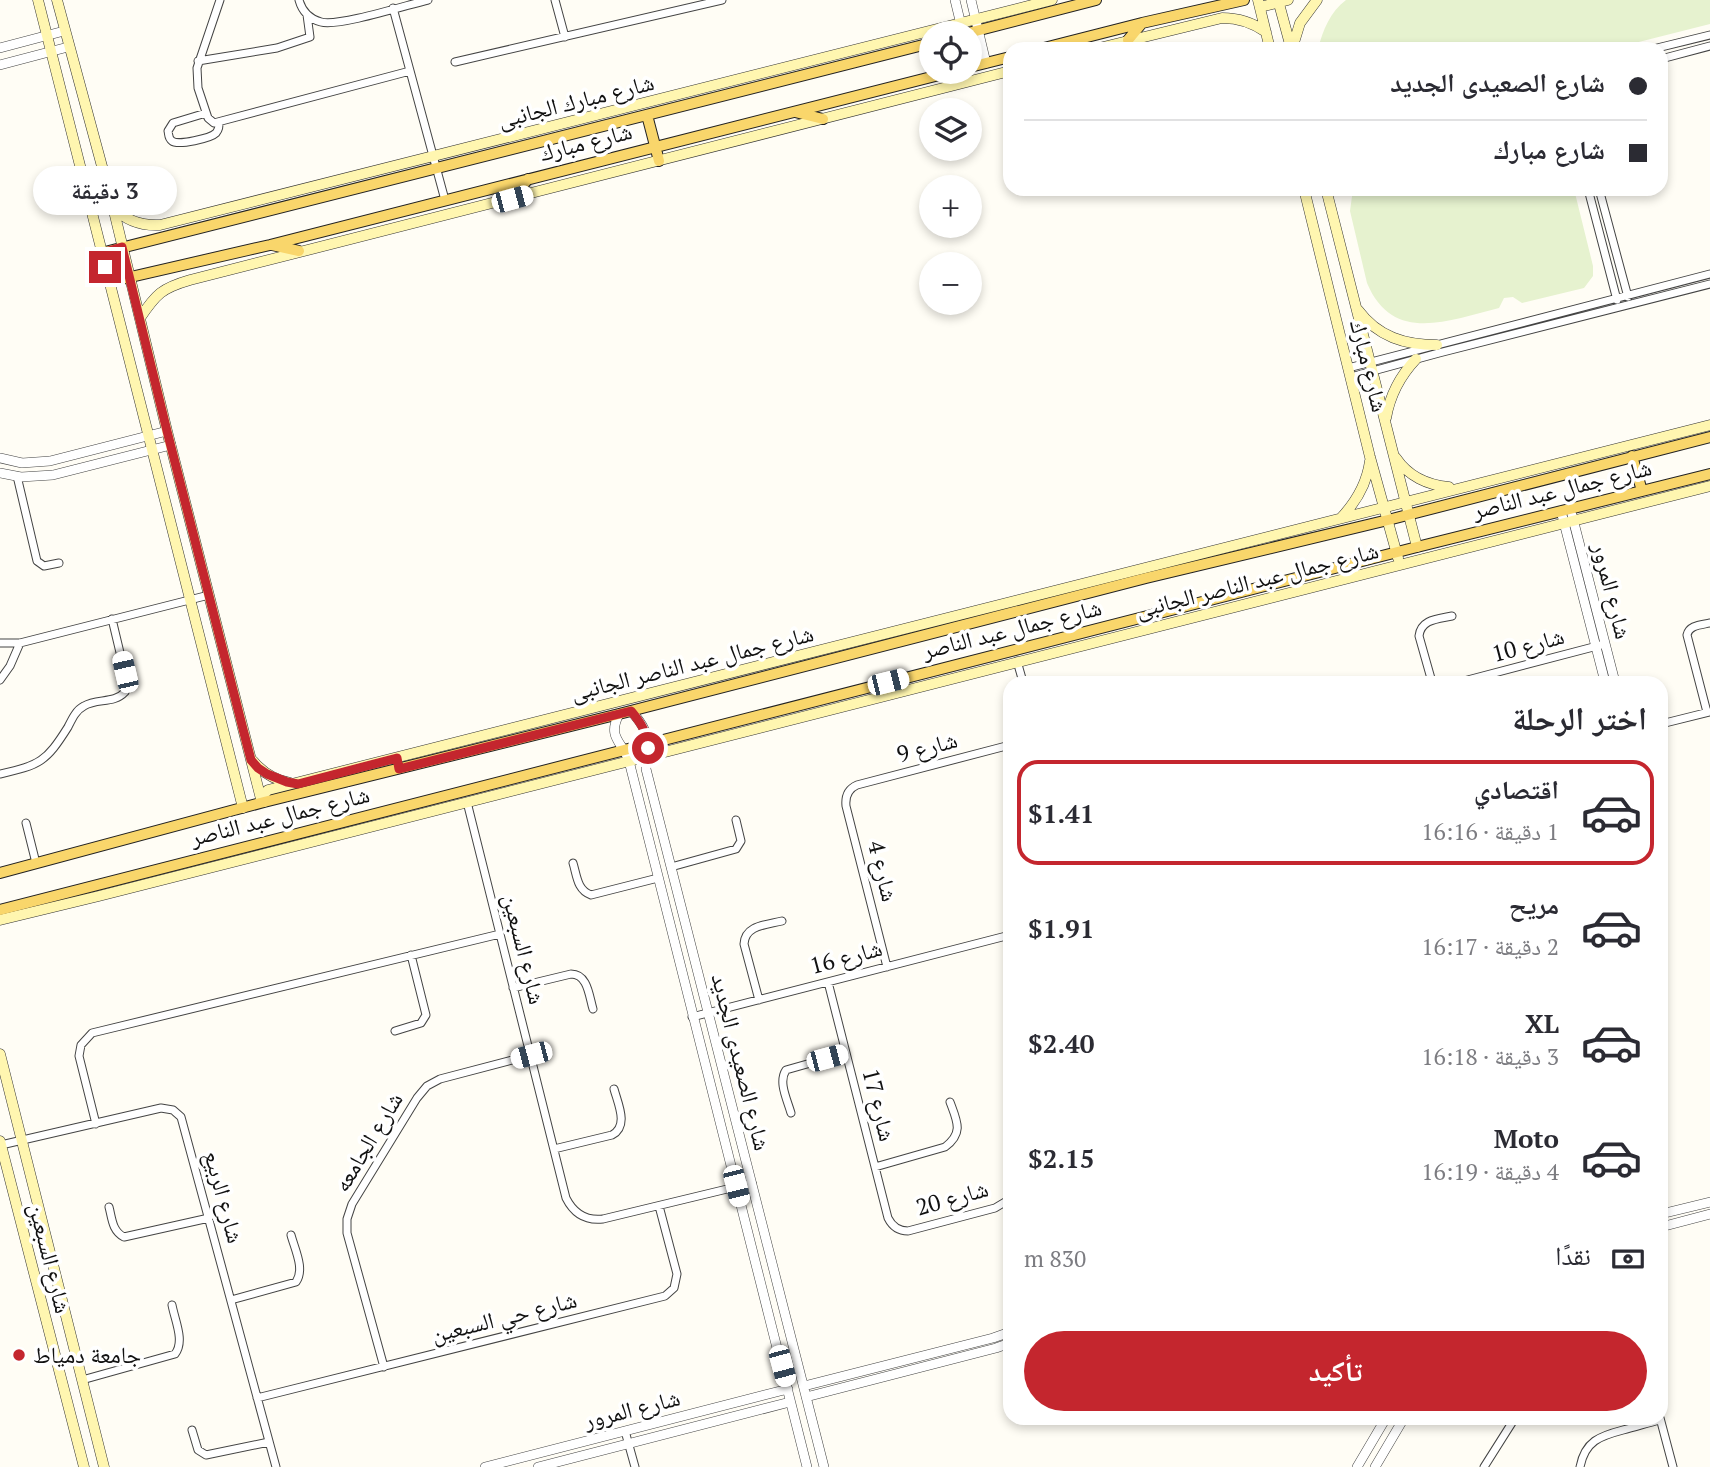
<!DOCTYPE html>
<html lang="ar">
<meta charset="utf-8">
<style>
:root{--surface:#fff;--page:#f2f2f3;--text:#2b2b33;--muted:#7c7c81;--line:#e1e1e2;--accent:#c4262e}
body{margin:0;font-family:"PT Serif","Noto Naskh Arabic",serif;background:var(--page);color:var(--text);direction:rtl;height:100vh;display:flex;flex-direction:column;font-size:26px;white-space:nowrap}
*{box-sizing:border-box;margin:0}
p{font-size:23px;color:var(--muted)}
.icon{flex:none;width:38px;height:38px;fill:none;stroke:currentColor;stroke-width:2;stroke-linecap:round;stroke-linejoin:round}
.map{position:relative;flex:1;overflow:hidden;direction:ltr}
.details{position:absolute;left:1003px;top:676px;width:665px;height:749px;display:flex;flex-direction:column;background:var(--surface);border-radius:21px;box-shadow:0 4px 10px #0003;direction:rtl}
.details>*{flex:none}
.guide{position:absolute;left:1003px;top:42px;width:665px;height:154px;border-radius:21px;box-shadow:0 4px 10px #0003;direction:rtl;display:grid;align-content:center;height:154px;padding:0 21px;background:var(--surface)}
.tools{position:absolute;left:919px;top:21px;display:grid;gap:14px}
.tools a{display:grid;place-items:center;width:63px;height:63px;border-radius:50%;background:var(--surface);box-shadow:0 4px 10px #0003;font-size:35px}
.end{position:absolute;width:32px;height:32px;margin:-16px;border:9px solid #c4262e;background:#fff;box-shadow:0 0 0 4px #fff}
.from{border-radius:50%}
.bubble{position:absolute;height:49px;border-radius:24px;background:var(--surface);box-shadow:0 4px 10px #0003;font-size:23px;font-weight:700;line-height:49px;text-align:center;direction:rtl}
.car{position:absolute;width:21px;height:42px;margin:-21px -10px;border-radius:9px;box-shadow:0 0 5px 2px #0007;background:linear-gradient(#fff 24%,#345 0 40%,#fff 0 76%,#345 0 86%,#fff 0)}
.guide b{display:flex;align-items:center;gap:24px;height:66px;font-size:26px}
.guide b+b{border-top:2px solid var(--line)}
.guide i{width:18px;height:18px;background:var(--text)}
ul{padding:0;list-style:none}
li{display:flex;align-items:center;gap:21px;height:105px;margin:0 14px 10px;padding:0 7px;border:4px solid transparent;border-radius:21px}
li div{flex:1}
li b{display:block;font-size:26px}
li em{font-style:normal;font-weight:700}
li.selected{border-color:var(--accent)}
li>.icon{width:63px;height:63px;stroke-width:1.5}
h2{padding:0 21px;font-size:32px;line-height:84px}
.pay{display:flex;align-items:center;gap:18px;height:77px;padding:0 21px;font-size:26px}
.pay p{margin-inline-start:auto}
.button{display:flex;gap:14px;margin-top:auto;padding:14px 21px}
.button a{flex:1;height:80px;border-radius:42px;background:var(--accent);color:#fff;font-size:28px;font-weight:700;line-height:80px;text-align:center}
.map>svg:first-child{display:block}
.pitch{fill:#e6f2cf}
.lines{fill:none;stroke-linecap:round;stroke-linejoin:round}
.minor-casing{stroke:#444;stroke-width:9}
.tertiary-casing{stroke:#444;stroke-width:10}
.secondary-casing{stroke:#333;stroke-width:11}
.primary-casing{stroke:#222;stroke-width:12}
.minor{stroke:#fff;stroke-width:7}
.tertiary{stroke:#fff;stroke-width:9}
.secondary{stroke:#fff6b0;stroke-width:10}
.primary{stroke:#f9d66b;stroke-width:10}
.route{stroke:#c4262e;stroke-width:9}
.poi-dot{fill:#c4262e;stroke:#fff;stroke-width:2.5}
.labels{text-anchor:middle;stroke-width:7;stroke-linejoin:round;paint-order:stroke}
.street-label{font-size:23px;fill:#111;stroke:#fff}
.poi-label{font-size:23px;fill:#111;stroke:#fff;text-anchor:start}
</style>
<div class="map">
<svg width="1710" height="1467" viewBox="0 0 1710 1467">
<rect width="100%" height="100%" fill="#fffdf5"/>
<path class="pitch" d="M1346 0H1710V24L1611 49H1318C1323 30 1330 12 1346 0Z
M1353 189H1574L1593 266V276L1584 288 1522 303 1513 297 1504 298 1499 308C1449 320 1393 345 1367 283L1350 211Z"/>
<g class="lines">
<defs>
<path id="minor" d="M220 0 197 68 198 88 208 118 214 123 410 71
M299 0C302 11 310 19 321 22 338 27 407 5 428 0
M555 0 565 37
M393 8 445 200
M1653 49 1710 35
M1661 59 1710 46
M198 61 277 48 310 37 307 15
M455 62 722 0
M206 113 173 123 168 131C169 135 168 138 172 141 178 146 211 138 216 133 219 129 219 127 219 122
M1588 189 1617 300
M1599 189 1628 297
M1348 368 1710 274
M1351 377 1439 353 1710 284
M17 476 37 561 44 566 59 563
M0 643H20L209 595
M1017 661 1023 682
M0 680 10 666 20 643
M1432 682 1419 636C1421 619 1438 619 1452 616
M1460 682 1601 645
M1707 712 1687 635C1689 625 1701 625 1710 623
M1661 724 1709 712
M0 774C40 765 46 762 68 727 72 719 76 710 84 706 97 698 114 704 125 692L127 682 112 619
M467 802 566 1198C574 1214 586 1221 603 1219L752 1183
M26 823 36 863
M573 863C577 876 577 890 591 895L658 878
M671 867 736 849 741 841 736 820
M887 967 846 806C845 796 848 789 857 785L1010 745
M828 982 888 1218C892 1226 898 1231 908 1231L995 1208 1010 1199
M513 988 571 974C588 974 589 996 593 1009
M759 1000 744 944C745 925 766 925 782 921
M692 1017 1010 935
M395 1031 421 1023 426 1015 411 955
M791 1113C787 1099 778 1082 786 1070L846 1053
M96 1124 79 1056 81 1045 92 1033 500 934
M1 1145 161 1108 173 1110 181 1117 276 1467
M554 1149 612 1135C629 1126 618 1104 614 1089
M875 1167 945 1147C964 1133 957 1121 950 1102
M109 1207C112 1218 112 1231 124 1237L209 1218
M231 1300 296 1282C305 1269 295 1250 291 1235
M384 1367 347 1233V1219L352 1204 417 1098 427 1086 440 1079 531 1055
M82 1380 175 1354C185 1341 175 1321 172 1305
M257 1398 665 1296 674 1288 677 1274 659 1206
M1660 1418 1673 1467
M192 1430 198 1450 206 1455 269 1442
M625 1431 635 1467
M1484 1467 1515 1418
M1580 1467C1585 1441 1600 1436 1623 1430 1635 1427 1648 1423 1660 1420"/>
<path id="tertiary" d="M955 0 963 33
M971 0 986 63
M0 48 64 31
M0 65 68 47
M0 458 22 463 50 461 167 431
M0 473 21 477 53 475 171 445
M1561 511 1605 682
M1572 515 1615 682
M631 711C642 723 650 735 647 752 647 758 646 763 646 769L824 1467
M619 714C607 738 622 741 629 761L807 1467
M1661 1214 1710 1202
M1661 1227 1710 1214
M804 1386 993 1338 1010 1332
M806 1397 996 1348 1010 1343
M485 1467 788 1389
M538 1467 790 1402
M1357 1467 1386 1418
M1375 1467 1404 1418"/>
<path id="secondary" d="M38 0 243 808
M57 0 113 207 167 431 261 799
M1258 0 1270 49
M1278 0 1291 48
M1260 7 1288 0
M1095 49 1222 18C1239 18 1252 22 1266 32
M1292 49 1300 23 1317 0
M1304 189 1370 457 1398 558
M1326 189 1417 547
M113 207C126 221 141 226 160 225L1052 0
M1358 310C1378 337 1405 345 1437 345
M140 318C156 294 162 288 190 280L1010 71
M1386 418C1390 395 1400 376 1416 359
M1396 458C1408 476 1428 485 1449 487
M1341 518C1356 502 1367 483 1370 461
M253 761C263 773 275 780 290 783
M264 802 263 795 268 790 1710 425
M0 920 99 896 1710 486
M0 1054 104 1467
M0 1141 84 1467"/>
<path id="primary" d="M968 33 1096 0
M1128 40 1142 23
M1040 49 1142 23 1244 0
M970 67 1010 57
M795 112 823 119
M647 115 659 161
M512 199 528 179
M272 245 299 251
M101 253 931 43
M109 282 270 245 951 72
M1632 456 1642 491
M0 873 264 802 619 714 1146 578 1388 520 1710 437
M0 910 1417 547 1710 474"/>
</defs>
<use href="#minor" class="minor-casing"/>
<use href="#tertiary" class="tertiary-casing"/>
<use href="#secondary" class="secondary-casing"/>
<use href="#primary" class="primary-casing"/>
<use href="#minor" class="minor"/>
<use href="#tertiary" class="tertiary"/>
<use href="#secondary" class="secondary"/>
<use href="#primary" class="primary"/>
</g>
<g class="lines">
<path class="route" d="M105 267 102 253 122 247 167 431 244 733 251 760 258 768 267 774 287 782 298 784 397 758 399 769 631 711C641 723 647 732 648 748"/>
</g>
<circle class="poi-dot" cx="19" cy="1355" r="7"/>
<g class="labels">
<g class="street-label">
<text transform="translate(576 101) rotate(-14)" y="8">شارع مبارك الجانبى</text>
<text transform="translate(586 142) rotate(-14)" y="8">شارع مبارك</text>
<text transform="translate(1369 366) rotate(76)" y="8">شارع مبارك</text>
<text transform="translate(1562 489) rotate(-14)" y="8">شارع جمال عبد الناصر</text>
<text transform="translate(1257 580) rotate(-14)" y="8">شارع جمال عبد الناصر الجانبى</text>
<text transform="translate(1612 591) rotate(76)" y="8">شارع المرور</text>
<text transform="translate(1012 629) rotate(-14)" y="8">شارع جمال عبد الناصر</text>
<text transform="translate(1528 645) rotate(-15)" y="8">شارع 10</text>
<text transform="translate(692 663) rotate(-14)" y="8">شارع جمال عبد الناصر الجانبى</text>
<text transform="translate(927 747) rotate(-15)" y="8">شارع 9</text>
<text transform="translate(280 816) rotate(-14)" y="8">شارع جمال عبد الناصر</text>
<text transform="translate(883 871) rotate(76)" y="8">شارع 4</text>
<text transform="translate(524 949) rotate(76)" y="8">شارع السبعين</text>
<text transform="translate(846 957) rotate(-15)" y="8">شارع 16</text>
<text transform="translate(741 1062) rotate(76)" y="8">شارع الصعيدى الجديد</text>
<text transform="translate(879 1105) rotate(76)" y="8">شارع 17</text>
<text transform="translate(368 1142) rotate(-59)" y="8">شارع الجامعه</text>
<text transform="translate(224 1197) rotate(75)" y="8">شارع الربيع</text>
<text transform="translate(952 1198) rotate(-16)" y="8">شارع 20</text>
<text transform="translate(50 1258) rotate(76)" y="8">شارع السبعين</text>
<text transform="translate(504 1317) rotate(-14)" y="8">شارع حي السبعين</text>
<text transform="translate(632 1409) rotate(-14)" y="8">شارع المرور</text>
</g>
<g class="poi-label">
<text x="33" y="1363">جامعة دمياط</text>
</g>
</g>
</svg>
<div class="tools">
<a><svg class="icon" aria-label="locate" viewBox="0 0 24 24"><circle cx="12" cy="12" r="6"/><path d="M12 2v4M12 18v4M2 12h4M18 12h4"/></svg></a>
<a><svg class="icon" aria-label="layers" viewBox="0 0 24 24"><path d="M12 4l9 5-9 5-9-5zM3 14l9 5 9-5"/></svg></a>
<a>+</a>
<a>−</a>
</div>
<i class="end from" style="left:648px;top:748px"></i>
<i class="end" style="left:105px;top:267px"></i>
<div class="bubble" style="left:33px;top:166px;width:144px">3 دقيقة</div>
<i class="car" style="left:512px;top:199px;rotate:75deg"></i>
<i class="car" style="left:125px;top:672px;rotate:347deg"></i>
<i class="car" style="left:888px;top:682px;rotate:76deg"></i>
<i class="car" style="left:531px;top:1055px;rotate:255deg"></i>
<i class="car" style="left:827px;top:1058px;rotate:75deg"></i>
<i class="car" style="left:736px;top:1186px;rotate:166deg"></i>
<i class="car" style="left:782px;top:1366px;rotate:165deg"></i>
<div class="guide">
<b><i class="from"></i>شارع الصعيدى الجديد</b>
<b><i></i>شارع مبارك</b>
</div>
<section class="details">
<h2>اختر الرحلة</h2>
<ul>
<li class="selected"><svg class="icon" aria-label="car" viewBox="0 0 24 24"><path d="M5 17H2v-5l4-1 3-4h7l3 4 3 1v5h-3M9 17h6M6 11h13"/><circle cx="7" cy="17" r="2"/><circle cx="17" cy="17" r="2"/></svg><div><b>اقتصادي</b><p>1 دقيقة · 16:16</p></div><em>$1.41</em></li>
<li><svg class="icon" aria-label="car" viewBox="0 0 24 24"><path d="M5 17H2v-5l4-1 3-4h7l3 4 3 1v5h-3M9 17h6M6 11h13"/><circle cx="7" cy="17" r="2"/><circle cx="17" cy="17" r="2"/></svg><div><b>مريح</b><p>2 دقيقة · 16:17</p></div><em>$1.91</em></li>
<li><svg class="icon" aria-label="car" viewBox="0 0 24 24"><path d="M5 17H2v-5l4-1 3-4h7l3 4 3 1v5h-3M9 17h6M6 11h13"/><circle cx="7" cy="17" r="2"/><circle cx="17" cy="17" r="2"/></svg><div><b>XL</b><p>3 دقيقة · 16:18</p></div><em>$2.40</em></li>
<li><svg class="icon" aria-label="car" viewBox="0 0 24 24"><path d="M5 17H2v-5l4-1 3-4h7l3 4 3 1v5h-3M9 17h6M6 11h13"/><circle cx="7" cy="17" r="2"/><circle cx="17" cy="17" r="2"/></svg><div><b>Moto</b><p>4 دقيقة · 16:19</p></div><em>$2.15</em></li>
</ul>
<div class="pay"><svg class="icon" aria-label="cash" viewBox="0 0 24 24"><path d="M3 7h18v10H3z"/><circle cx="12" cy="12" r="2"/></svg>نقدًا<p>830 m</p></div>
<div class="button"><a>تأكيد</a></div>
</section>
</div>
